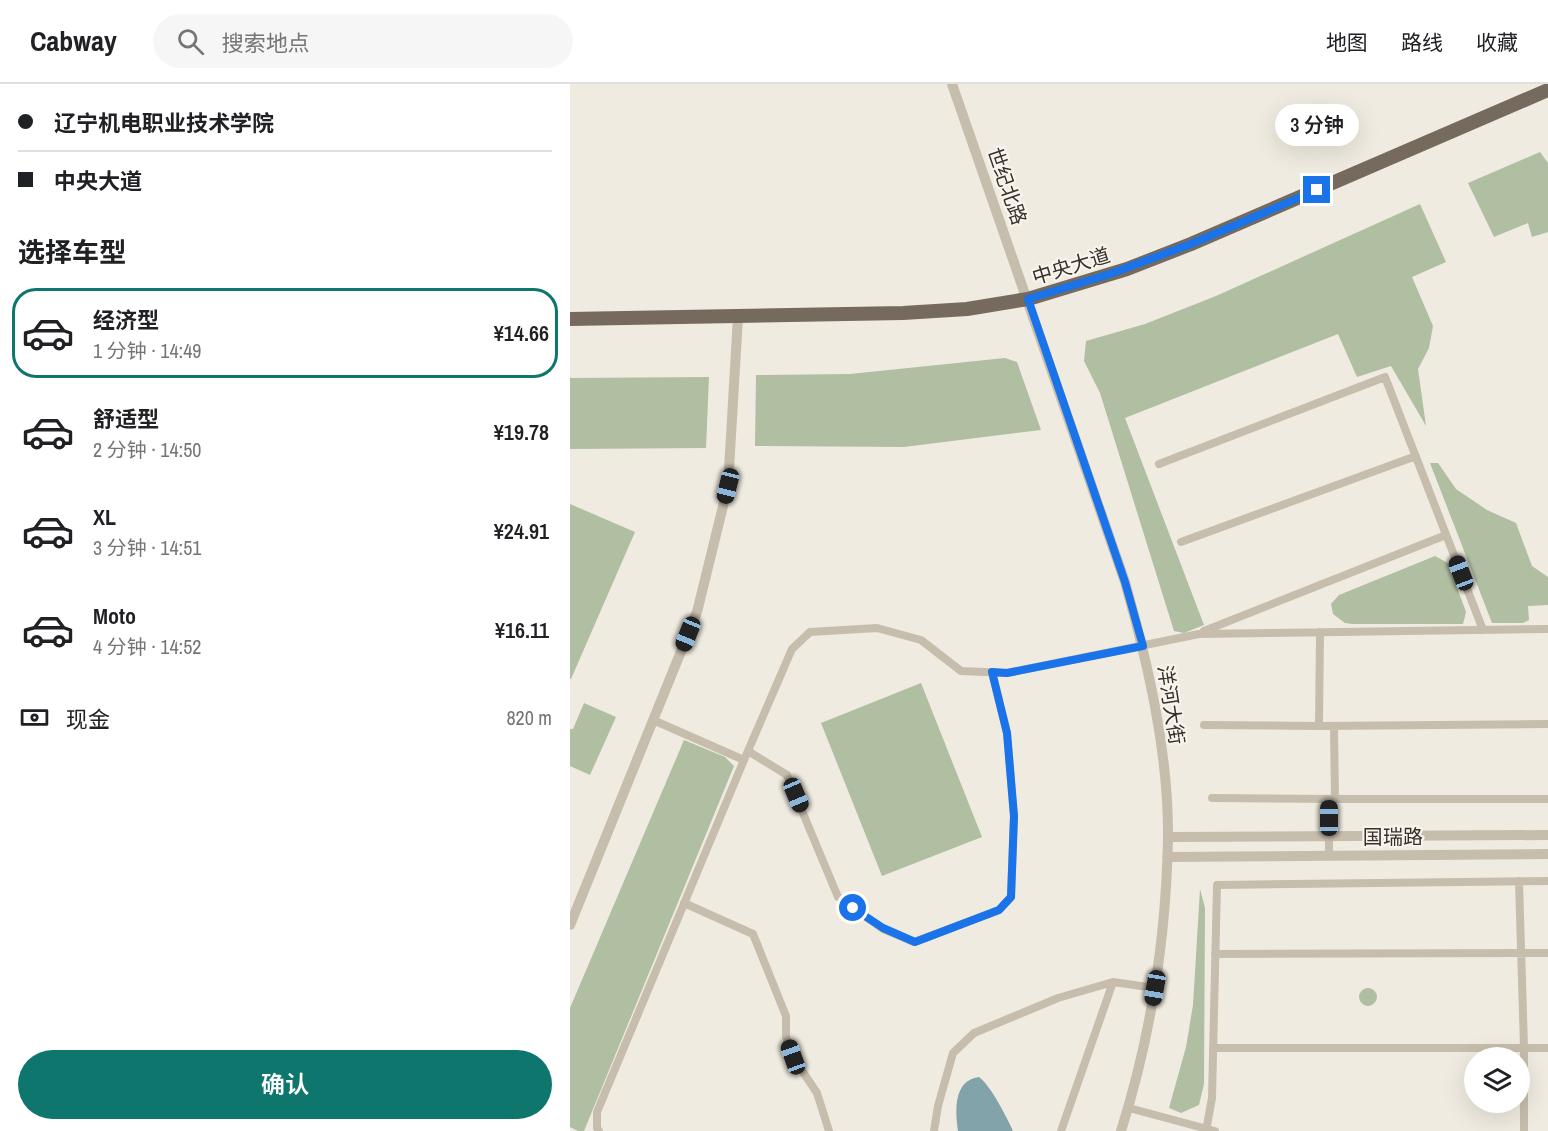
<!DOCTYPE html>
<html lang="zh">
<meta charset="utf-8">
<style>
:root{--surface:#fff;--page:#f6f6f6;--text:#202124;--muted:#757577;--line:#e0e0e0;--accent:#0f766e}
body{margin:0;font-family:"Archivo Narrow","Noto Sans SC",sans-serif;background:var(--page);color:var(--text);height:100vh;display:flex;flex-direction:column;font-size:22px;white-space:nowrap}
*{box-sizing:border-box;margin:0}
p{font-size:20px;color:var(--muted)}
.icon{flex:none;width:33px;height:33px;fill:none;stroke:currentColor;stroke-width:2;stroke-linecap:round;stroke-linejoin:round}
.map{position:relative;flex:1;overflow:hidden}
.details{display:flex;flex-direction:column;background:var(--surface);width:570px}
.details>*{flex:none}
.top-card{display:grid;align-content:center;height:132px;padding:0 18px;background:var(--surface)}
.controls{position:absolute;left:894px;top:963px;display:grid;gap:12px}
.controls a{display:grid;place-items:center;width:66px;height:66px;border-radius:50%;background:var(--surface);box-shadow:0 6px 24px #0002;font-size:30px}
.end{position:absolute;width:27px;height:27px;margin:-14px;border:8px solid #1a73e8;background:#fff;box-shadow:0 0 0 3px #fff}
.from{border-radius:50%}
.bubble{position:absolute;height:42px;border-radius:21px;background:var(--surface);box-shadow:0 6px 24px #0002;font-size:20px;font-weight:600;line-height:42px;text-align:center}
.car{position:absolute;width:18px;height:36px;margin:-18px -9px;border-radius:8px;box-shadow:0 0 4px 2px #0007;background:linear-gradient(#222 24%,#8ab4d8 0 40%,#222 0 76%,#8ab4d8 0 86%,#222 0)}
.top-card b{display:flex;align-items:center;gap:21px;height:57px;font-size:22px}
.top-card b+b{border-top:2px solid var(--line)}
.top-card i{width:15px;height:15px;background:var(--text)}
ul{padding:0;list-style:none}
li{display:flex;align-items:center;gap:18px;height:90px;margin:0 12px 9px;padding:0 6px;border:3px solid transparent;border-radius:24px}
li div{flex:1}
li b{display:block;font-size:22px}
li em{font-style:normal;font-weight:600}
li.selected{border-color:var(--accent)}
li>.icon{width:54px;height:54px;stroke-width:1.5}
h2{padding:0 18px;font-size:27px;line-height:72px}
.pay{display:flex;align-items:center;gap:15px;height:66px;padding:0 18px;font-size:22px}
.pay p{margin-inline-start:auto}
.primary-button{display:flex;gap:12px;margin-top:auto;padding:12px 18px}
.primary-button a{flex:1;height:69px;border-radius:36px;background:var(--accent);color:#fff;font-size:24px;font-weight:600;line-height:69px;text-align:center}
header{display:flex;align-items:center;gap:36px;box-sizing:border-box;height:84px;padding:0 30px;background:var(--surface);border-bottom:2px solid var(--line)}
header strong{font-size:28px}
nav{display:flex;gap:33px;margin-inline-start:auto;font-size:21px}
.search{width:420px;height:54px;background:var(--page);display:flex;align-items:center;gap:15px;box-sizing:border-box;padding:0 21px;border-radius:33px;color:var(--muted);font-size:22px}
main{display:flex;flex:1;min-height:0}
.map>svg:first-child{display:block}
.green{fill:#b0bea1}
.water{fill:#82a3aa}
.lines{fill:none;stroke-linecap:round;stroke-linejoin:round}
.minor{stroke:#c7bdad;stroke-width:8}
.tertiary{stroke:#c7bdad;stroke-width:10}
.primary{stroke:#76695d;stroke-width:14}
.route{stroke:#1a73e8;stroke-width:8}
.labels{text-anchor:middle;stroke-width:4.5;stroke-linejoin:round;paint-order:stroke}
.street-label{font-size:20px;fill:#36302b;stroke:#f8f4ec}
</style>
<header>
<strong>Cabway</strong>
<div class="search"><svg class="icon" aria-label="search" viewBox="0 0 24 24"><circle cx="10" cy="10" r="6"/><path d="M15 15l6 6"/></svg>搜索地点</div>
<nav><a>地图</a><a>路线</a><a>收藏</a></nav>
</header>
<main>
<section class="details">
<div class="top-card">
<b><i class="from"></i>辽宁机电职业技术学院</b>
<b><i></i>中央大道</b>
</div>
<h2>选择车型</h2>
<ul>
<li class="selected"><svg class="icon" aria-label="car" viewBox="0 0 24 24"><path d="M5 17H2v-5l4-1 3-4h7l3 4 3 1v5h-3M9 17h6M6 11h13"/><circle cx="7" cy="17" r="2"/><circle cx="17" cy="17" r="2"/></svg><div><b>经济型</b><p>1 分钟 · 14:49</p></div><em>¥14.66</em></li>
<li><svg class="icon" aria-label="car" viewBox="0 0 24 24"><path d="M5 17H2v-5l4-1 3-4h7l3 4 3 1v5h-3M9 17h6M6 11h13"/><circle cx="7" cy="17" r="2"/><circle cx="17" cy="17" r="2"/></svg><div><b>舒适型</b><p>2 分钟 · 14:50</p></div><em>¥19.78</em></li>
<li><svg class="icon" aria-label="car" viewBox="0 0 24 24"><path d="M5 17H2v-5l4-1 3-4h7l3 4 3 1v5h-3M9 17h6M6 11h13"/><circle cx="7" cy="17" r="2"/><circle cx="17" cy="17" r="2"/></svg><div><b>XL</b><p>3 分钟 · 14:51</p></div><em>¥24.91</em></li>
<li><svg class="icon" aria-label="car" viewBox="0 0 24 24"><path d="M5 17H2v-5l4-1 3-4h7l3 4 3 1v5h-3M9 17h6M6 11h13"/><circle cx="7" cy="17" r="2"/><circle cx="17" cy="17" r="2"/></svg><div><b>Moto</b><p>4 分钟 · 14:52</p></div><em>¥16.11</em></li>
</ul>
<div class="pay"><svg class="icon" aria-label="cash" viewBox="0 0 24 24"><path d="M3 7h18v10H3z"/><circle cx="12" cy="12" r="2"/></svg>现金<p>820 m</p></div>
<div class="primary-button"><a>确认</a></div>
</section>
<div class="map">
<svg width="978" height="1047" viewBox="0 0 978 1047">
<rect width="100%" height="100%" fill="#f0ebe0"/>
<path class="green" d="M970 68 978 79V148L962 153 958 139 924 153 898 99Z
M850 120 876 178 842 193 863 242 859 264 848 285 856 342 821 282 787 293 768 250 555 334 634 541 614 549 604 547 530 309 514 277 516 257 575 240 646 212Z
M435 274 447 278 471 346 334 363 185 362 186 291 280 290Z
M139 293 136 364 0 365V294Z
M860 379H868L886 405 917 426 946 439 962 482 978 493V521L958 522 959 536 953 539H922Z
M0 420 65 448 1 595H0Z
M865 472 878 479 896 528 893 540H782L775 539 763 530 761 520 769 511Z
M351 599 412 753 312 792 251 639Z
M14 619 46 633 20 691 0 682V645H3Z
M114 656 155 673 164 682 14 1047H8L0 1043V924Z
M630 805 635 824 634 1000 629 1021 611 1029 599 1024 616 963 623 921Z
M789 913a9 9 0 1 1 18 0a9 9 0 1 1-18 0Z"/>
<path class="water" d="M409 993C421 1002 436 1032 443 1047H388C385 1028 383 996 409 993Z"/>
<g class="lines">
<path class="minor" d="M589 380 815 293 913 546
M611 458 846 372
M634 547 876 451
M634 641 749 642 750 548
M749 642 978 640
M178 667 217 691 268 813 313 845 344 858 429 826 441 813 444 732 437 649 422 588
M174 676 222 565 240 548 307 544 351 556 391 587 437 589 629 550 978 545
M642 714 765 715 764 642
M759 715V771
M765 715H978
M949 797 954 964V1047
M114 819 183 850 216 932V953L223 973 247 1009 259 1047
M645 870 978 869
M643 964H978
M559 1024 645 1047
M29 1047 27 1044V1028L174 676 83 636
M364 1047 368 1022 383 969 404 949 488 914 543 898
M491 1047 543 898 585 904
M636 1047 642 1014 647 801 978 797"/>
<path class="tertiary" d="M382 0 555 498C578 580 599 670 598 755 596 854 581 952 551 1047
M598 753 978 751
M597 773 978 770
M0 841 127 528 158 402 168 233"/>
<path class="primary" d="M0 235 333 229 397 225 458 215 557 185 621 160 978 6"/>
</g>
<g class="lines">
<path class="route" d="M283 824 313 844 345 858 429 826 441 813 444 732 437 649 422 588 437 589 573 562 555 498 458 215 540 190 621 160 747 106"/>
</g>
<g class="labels">
<g class="street-label">
<text transform="translate(437 102) rotate(71)" y="7">世纪北路</text>
<text transform="translate(501 182) rotate(-17)" y="7">中央大道</text>
<text transform="translate(601 621) rotate(81)" y="7">洋河大街</text>
<text x="823" y="760">国瑞路</text>
</g>
</g>
</svg>
<div class="controls">
<a><svg class="icon" aria-label="layers" viewBox="0 0 24 24"><path d="M12 4l9 5-9 5-9-5zM3 14l9 5 9-5"/></svg></a>
</div>
<i class="end from" style="left:283px;top:824px"></i>
<i class="end" style="left:747px;top:106px"></i>
<div class="bubble" style="left:705px;top:20px;width:84px">3 分钟</div>
<i class="car" style="left:158px;top:402px;rotate:194deg"></i>
<i class="car" style="left:891px;top:489px;rotate:339deg"></i>
<i class="car" style="left:118px;top:550px;rotate:202deg"></i>
<i class="car" style="left:226px;top:711px;rotate:157deg"></i>
<i class="car" style="left:759px;top:734px;rotate:0deg"></i>
<i class="car" style="left:585px;top:904px;rotate:190deg"></i>
<i class="car" style="left:223px;top:973px;rotate:340deg"></i>
</div>
</main>
